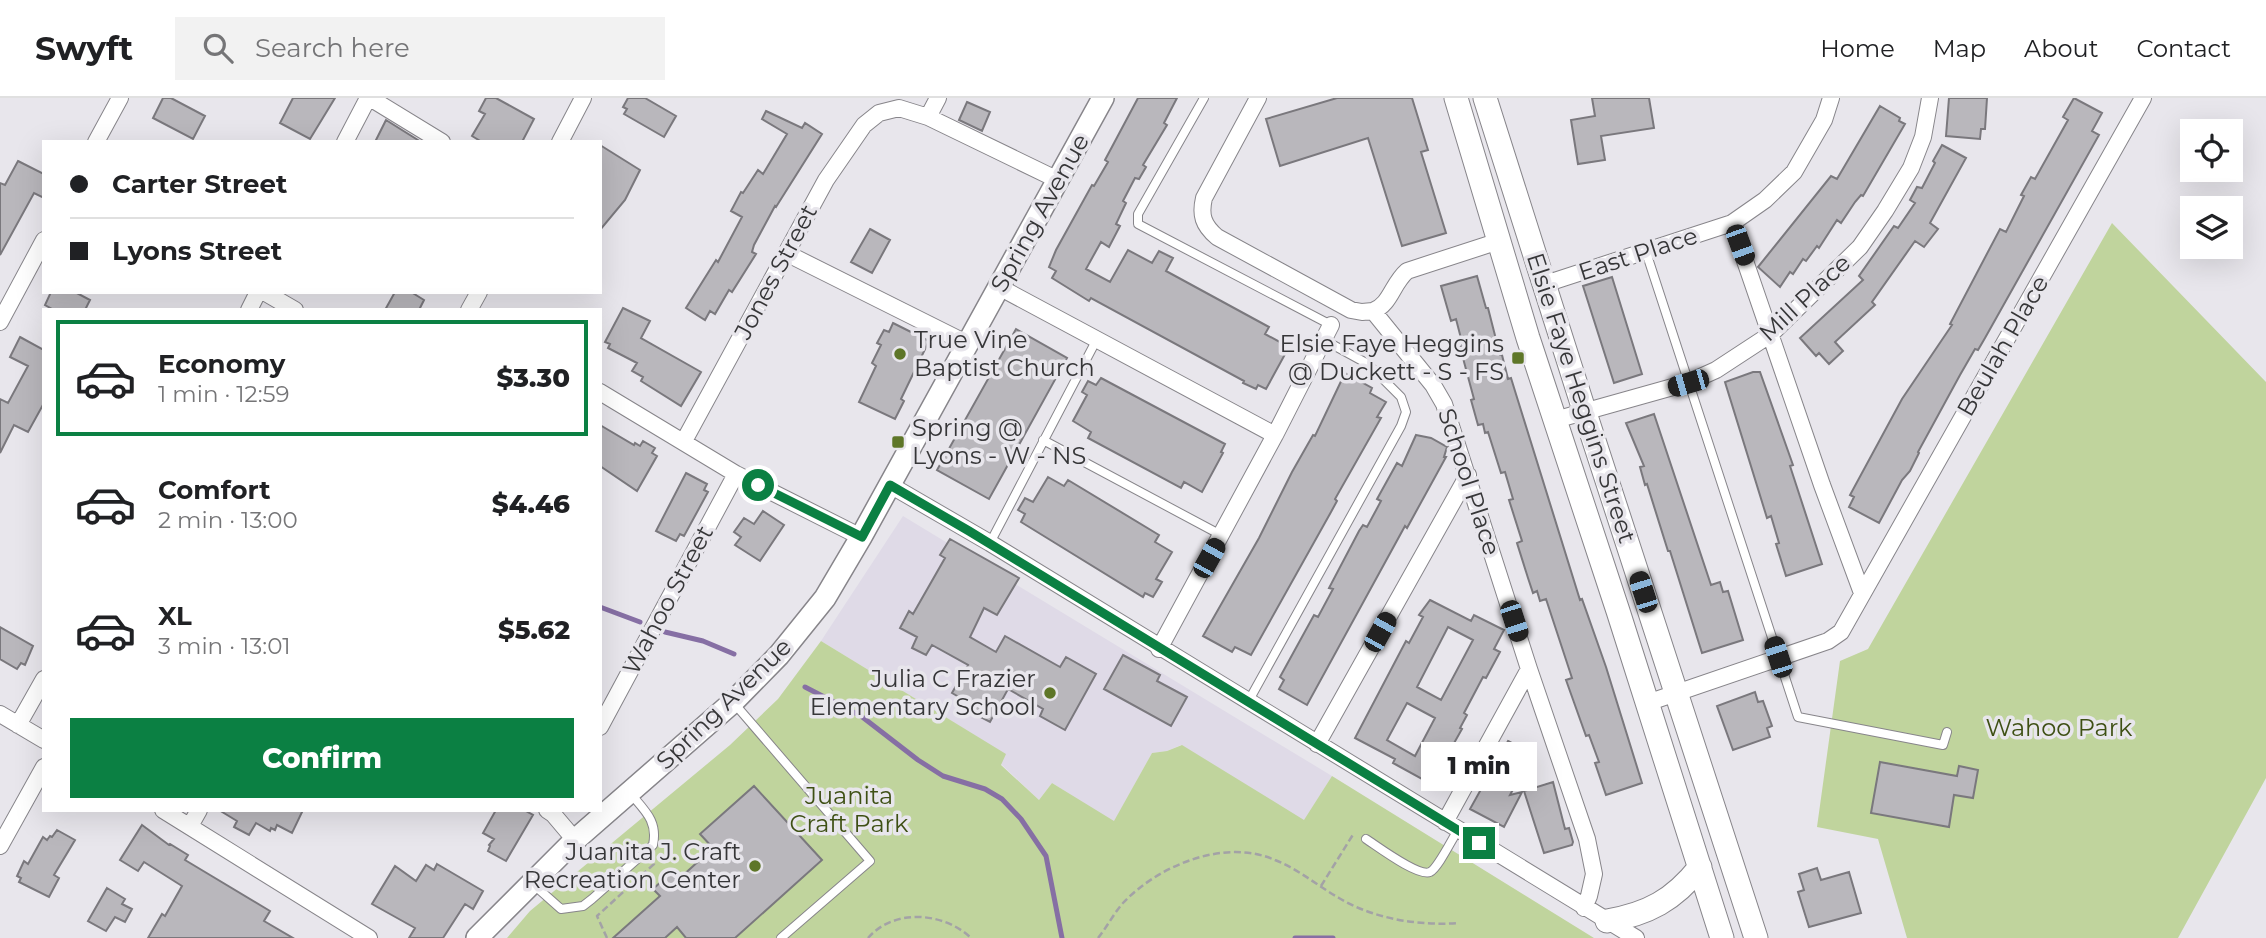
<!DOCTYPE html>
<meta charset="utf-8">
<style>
:root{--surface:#fff;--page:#f2f2f2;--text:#202124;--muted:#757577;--line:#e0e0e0;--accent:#0b8043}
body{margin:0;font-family:Montserrat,sans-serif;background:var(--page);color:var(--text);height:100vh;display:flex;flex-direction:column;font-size:26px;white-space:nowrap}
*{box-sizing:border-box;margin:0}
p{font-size:23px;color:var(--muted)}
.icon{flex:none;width:38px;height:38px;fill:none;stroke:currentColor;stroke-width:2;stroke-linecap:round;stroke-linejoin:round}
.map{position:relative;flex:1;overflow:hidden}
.side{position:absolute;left:42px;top:210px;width:560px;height:504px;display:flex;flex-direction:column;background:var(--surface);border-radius:0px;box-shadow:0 7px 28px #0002}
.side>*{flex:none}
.hud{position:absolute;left:42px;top:42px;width:560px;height:154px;border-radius:0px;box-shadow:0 7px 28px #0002;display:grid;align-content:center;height:154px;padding:0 28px;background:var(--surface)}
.buttons{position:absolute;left:2180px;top:21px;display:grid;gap:14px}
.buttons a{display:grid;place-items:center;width:63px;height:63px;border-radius:0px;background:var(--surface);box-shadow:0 7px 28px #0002;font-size:35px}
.end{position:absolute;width:32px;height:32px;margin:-16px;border:9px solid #0b8043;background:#fff;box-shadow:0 0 0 4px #fff}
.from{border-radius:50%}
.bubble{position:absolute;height:49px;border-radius:0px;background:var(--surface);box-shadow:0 7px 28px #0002;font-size:23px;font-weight:800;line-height:49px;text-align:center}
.car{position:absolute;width:21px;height:42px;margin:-21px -10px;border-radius:9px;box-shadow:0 0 5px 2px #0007;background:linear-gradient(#222 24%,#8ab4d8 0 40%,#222 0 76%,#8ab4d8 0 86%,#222 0)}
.hud b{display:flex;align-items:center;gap:24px;height:66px;font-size:26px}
.hud b+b{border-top:2px solid var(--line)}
.hud i{width:18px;height:18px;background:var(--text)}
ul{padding:12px 0 0;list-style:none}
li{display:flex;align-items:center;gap:21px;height:116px;margin:0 14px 10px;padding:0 14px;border:4px solid transparent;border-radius:0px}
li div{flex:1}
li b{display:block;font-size:26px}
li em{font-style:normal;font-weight:800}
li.active{border-color:var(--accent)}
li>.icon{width:63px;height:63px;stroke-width:1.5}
.button{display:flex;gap:14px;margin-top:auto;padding:14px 28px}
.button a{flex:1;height:80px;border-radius:0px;background:var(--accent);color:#fff;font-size:28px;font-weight:800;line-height:80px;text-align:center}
header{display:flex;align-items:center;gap:42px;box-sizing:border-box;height:98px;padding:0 35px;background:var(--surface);border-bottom:2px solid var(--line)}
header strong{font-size:33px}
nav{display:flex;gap:38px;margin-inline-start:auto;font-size:24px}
.search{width:490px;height:63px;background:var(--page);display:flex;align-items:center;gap:18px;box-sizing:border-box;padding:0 24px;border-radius:0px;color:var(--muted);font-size:26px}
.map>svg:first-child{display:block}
.built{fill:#dfdae7}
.green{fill:#c0d49d}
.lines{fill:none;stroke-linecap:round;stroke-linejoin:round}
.stream{stroke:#866fa4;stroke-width:5}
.building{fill:#b9b7bc;stroke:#7a787d;stroke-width:2;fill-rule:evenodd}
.service-casing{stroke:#87858a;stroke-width:10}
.minor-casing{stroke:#87858a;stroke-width:18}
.tertiary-casing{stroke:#87858a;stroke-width:24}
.secondary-casing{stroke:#87858a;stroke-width:25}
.path{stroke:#a3a2a6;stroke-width:2.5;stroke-dasharray:7 3.5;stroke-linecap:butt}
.service{stroke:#fff;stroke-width:8}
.minor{stroke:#fff;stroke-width:16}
.tertiary{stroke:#fff;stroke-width:21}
.secondary{stroke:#fff;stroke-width:23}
.route{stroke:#0b8043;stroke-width:9}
.poi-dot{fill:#5e7628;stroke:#e8e6ec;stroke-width:2.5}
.labels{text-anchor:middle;stroke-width:7;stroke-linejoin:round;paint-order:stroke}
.street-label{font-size:24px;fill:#363638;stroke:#e8e6ec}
.poi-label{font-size:24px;fill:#363638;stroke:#e8e6ec;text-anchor:end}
.park-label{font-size:24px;fill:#3e5014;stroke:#e8e6ec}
</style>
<header>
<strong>Swyft</strong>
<div class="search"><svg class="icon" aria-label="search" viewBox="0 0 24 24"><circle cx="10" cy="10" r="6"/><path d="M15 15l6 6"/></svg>Search here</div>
<nav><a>Home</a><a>Map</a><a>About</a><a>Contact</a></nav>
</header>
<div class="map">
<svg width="2266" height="840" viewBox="0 0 2266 840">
<rect width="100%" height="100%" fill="#e8e6ec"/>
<path class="built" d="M903 418 1332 678 1304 723 1181 647 1167 653 1152 655 1114 724 1052 685 1039 702 1001 666 1005 656 821 543Z"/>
<path class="green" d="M2112 125 2266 284V680L2178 840H1907L1878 741 1817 729 1840 563 1868 551Z
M821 543 1006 656 1001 667 1039 702 1052 685 1114 723 1152 655 1167 653 1182 647 1304 722 1332 678 1594 840H507L530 813 730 647 778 601Z"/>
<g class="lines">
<path class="stream" d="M600 509 640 524
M665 534 703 543 734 556
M805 589 861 618 918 662 943 678 985 691 1002 701 1021 721 1046 758 1062 840
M1295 840H1333"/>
</g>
<path class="building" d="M163 0H171L205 18 193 41 153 20Z
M293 0H335L310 41 280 25Z
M486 0H496L534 21 522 44H482L472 38 485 16 479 13Z
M628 0H645L676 18 664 39 624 16 627 11 623 9Z
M1138 0H1177L1164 25 1167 27 1143 67 1146 69 1139 81 1135 80 1123 103 1126 105 1116 126 1120 128 1109 149 1101 144 1086 171 1110 184 1128 152 1152 165 1159 153 1173 160 1166 173 1269 229 1265 236 1289 249 1266 291 1258 287 1256 291 1243 285 1244 283 1091 200 1089 203 1052 180 1056 173 1049 169 1056 152 1092 87 1094 88 1108 64 1105 62Z
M1337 0H1412L1428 52 1421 54 1446 135 1402 148 1368 40 1280 68 1266 21Z
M1592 0H1649L1654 30 1601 38 1605 62 1578 66 1571 22 1595 18Z
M1949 0H1987L1985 31H1981L1980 41 1946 38Z
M2074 0 2102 15 2092 33 2099 37 1985 240 1978 252 1975 251 1960 277 1918 354 1919 355 1910 373 1902 382 1879 425 1849 409 1854 399 1850 397 1902 301 1952 227 1950 226 2000 131 2006 134 2024 98 2021 97 2031 79 2035 81 2068 22 2063 19Z
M967 4 990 14 982 33 959 22Z
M1880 8 1900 20 1899 23 1905 26 1863 98 1861 97 1855 104 1841 125 1837 122 1819 150 1817 148 1806 163 1803 161 1793 176 1790 174 1780 189 1758 169 1831 78 1837 81Z
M766 13 802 30 805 25 822 36 776 109 775 108 754 147 752 154 756 156 732 194 729 192 715 216 710 213 705 222 686 210 716 162 718 164 742 119 731 113 741 94 743 95 758 72 763 76 787 36 762 21Z
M386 22 421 44H375Z
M600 47 640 72 625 102 600 132Z
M1942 47 1966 60 1930 125 1938 131 1924 149 1915 143 1872 204 1875 207 1835 244 1843 253 1829 266 1819 255 1816 258 1800 240 1863 182 1859 178 1894 128 1898 130 1915 105 1910 102 1917 89 1922 90 1935 65 1933 63Z
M18 63 44 76V100L34 95 0 157V85L5 87Z
M870 131 890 142 872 175 851 164Z
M1477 178 1486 210H1488L1500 257H1502L1508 281 1511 280 1515 293 1580 502 1582 501 1606 569 1642 685 1606 697 1595 665 1599 664 1589 637 1586 638 1566 582 1572 580 1546 501 1540 503 1537 493 1533 495 1528 480 1517 445 1522 443 1509 402 1513 401 1505 374 1501 375 1488 334 1485 335 1483 326 1478 327 1471 302 1474 301 1460 249 1463 248 1456 221 1451 223 1441 188Z
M1612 179 1642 276 1614 285 1583 188Z
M51 194H75L90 202 85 212H54L45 207Z
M395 194H411L424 202 419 212H385Z
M623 210 650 223 641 240 701 274 681 308 641 283 643 279 632 273 637 265 608 250 610 246 605 244Z
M893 225 929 243 901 301 904 303 895 321 859 304 876 268 872 265 881 247 877 245 884 232 889 234Z
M1016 231 1067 260 989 401 937 372Z
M20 239 44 252V305L28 334 14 327 0 355V301L8 305 28 268 10 259Z
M1753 274H1760L1793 367 1790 368 1822 466 1786 478 1776 446 1779 445 1771 418 1767 420 1725 284Z
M1345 275 1372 290 1370 295 1386 304 1377 319 1381 320 1335 401 1337 403 1331 414 1251 557 1235 549 1232 554 1203 538 1259 440 1292 374 1313 337 1315 338Z
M1101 280 1225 346 1221 354 1223 355 1202 394 1184 384 1181 390 1088 340 1091 334 1073 323 1087 297 1082 294 1088 283 1096 287Z
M1654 316 1711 487 1720 484 1723 494 1728 493 1743 542 1702 555 1670 453H1668L1647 386 1645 387 1640 369 1644 368 1626 325Z
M600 327 634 347 635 345 640 348 643 343 655 350 652 355 657 358 637 393 600 368Z
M1416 337 1431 340 1447 349 1444 359H1446L1407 430 1405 428 1307 607 1279 591 1284 582 1280 579 1314 517 1318 519 1333 491 1329 490 1359 433 1363 427 1367 429 1381 403 1377 401 1397 365 1402 368Z
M686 375 707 386 704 392 708 394 684 438 680 436 676 443 656 433Z
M1048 379 1064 388 1068 382 1159 437 1155 444 1172 454 1156 481 1162 484 1153 499 1145 495 1143 499 1021 424 1025 416 1018 412 1025 400 1033 404Z
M763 413 784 427 760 463 735 447 741 439 734 434 744 420 754 426Z
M950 441 1019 480 997 517 984 510 970 539 996 554 1005 538 1060 569 1066 559 1096 576 1065 632 1040 618 1043 611 1008 591 990 624 971 614 974 608 952 595 968 567 932 547 926 557 912 550 917 539 900 530 909 513 913 516 945 460 940 457Z
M1430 502 1471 523 1474 517 1504 532 1494 551 1500 554 1486 580 1483 579 1464 615 1467 617 1460 630 1462 631 1431 686 1393 665 1395 661 1355 640 1406 543 1409 545 1423 519 1419 517ZM1448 529 1473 542 1441 602 1417 589ZM1407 605 1435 620 1415 658 1387 642Z
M0 529 33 548 25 567 21 565 17 571 0 561Z
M1123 557 1160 577 1157 583 1187 599 1171 628 1104 591Z
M1755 594 1758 604 1763 603 1772 628 1767 630 1770 639 1733 652 1717 608Z
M1508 643 1532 656 1510 697 1522 694 1504 729 1470 711Z
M1880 664 1957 678 1959 668 1978 672 1973 700 1954 697 1949 729 1871 715Z
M1553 684 1565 731 1569 730 1573 744 1572 747 1544 755 1524 693Z
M754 688 822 762 735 840H686L677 829 665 840H613L660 798 653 791 673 773 680 780 713 750 700 736Z
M219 712H303L292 735 277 727 275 732 271 730 270 733 256 725 249 737 234 729 237 723Z
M496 712H524L533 717 506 763 488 753 490 748 489 747 494 741 483 735Z
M142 727 169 747 170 746 188 757 185 762 270 813 264 823 293 840H148L162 816 165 818 182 788 144 764 138 773 120 762Z
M57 732 75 742 54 777 59 780 49 799 19 784 21 780 17 778 24 763 28 766 43 739 47 742 50 738 52 739Z
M437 766 483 793 473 811 465 806 443 840H409L415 830 372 806 395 768 416 783 426 767 434 772Z
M1817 770 1821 782 1849 774 1861 815 1809 829 1798 794 1804 792 1799 776Z
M107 790 125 801 122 806 132 811 125 824 115 819 106 833 88 823Z"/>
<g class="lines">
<defs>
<path id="service" d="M1204 0 1138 116V126L1331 227
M1646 154 1798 619 1943 647 1947 634
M1043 342 1221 437
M990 445 1097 241
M733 604 870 763 781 840
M1248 604 1401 328 1406 314 1401 299 1368 266 1324 242
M1366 741C1377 748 1418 779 1430 774 1438 770 1452 741 1458 732
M534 787 561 811 583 808 592 801 653 747C658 723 645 713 630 695"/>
<path id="minor" d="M370 0 442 44
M1258 0 1204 100C1200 117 1203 127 1217 139L1351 212 1362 214 1373 213 1433 287 1444 306 1529 571 1587 741 1594 776 1589 798 1584 810
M928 19 938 0
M96 44 120 0
M345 44 368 0
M560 44 583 0
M1732 125 1822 387 1862 495
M788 156 968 246
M1545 186 1732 125 1765 102 1794 74 1824 22 1831 0
M999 189 1275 337
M264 194 295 212
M249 212 258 194
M469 212 479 194
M1373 213C1391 206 1392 186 1407 173L1499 143
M0 224 44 142
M600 294 736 376 861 439
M1555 322 1687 285 1716 272 1771 236 1860 149 1885 113 1911 70 1923 39 1930 0
M684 343 826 82 864 27 879 15 899 10 928 19 1058 82
M890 387 990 445 1636 840
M1159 551 1275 337 1331 227
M1647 605 1828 543 1841 534 2143 0
M0 616 44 642
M18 627 44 581
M600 629 736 376
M1317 646 1468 377
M163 712 369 840
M547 712 553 716 575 742
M1445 724 1529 571
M190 728 199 712
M0 748 44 669"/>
<path id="tertiary" d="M477 840 575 742 733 604 779 557 825 500 861 439 1103 0"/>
<path id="secondary" d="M1456 0 1528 240 1618 513 1722 840
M1485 0 1585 315 1756 840
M1607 823C1648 816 1674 802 1700 769"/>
</defs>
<use href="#service" class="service-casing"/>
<use href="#minor" class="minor-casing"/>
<use href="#tertiary" class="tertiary-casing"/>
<use href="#secondary" class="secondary-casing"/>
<path class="path" d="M1321 788 1354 735
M607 840 597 818 654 766 653 764
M868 840C894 810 944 814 971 840
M1098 840C1107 829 1114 815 1123 805 1159 767 1225 740 1275 762 1298 771 1318 788 1339 800 1374 821 1419 828 1459 825"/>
<use href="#service" class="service"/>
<use href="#minor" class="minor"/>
<use href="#tertiary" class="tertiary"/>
<use href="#secondary" class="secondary"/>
</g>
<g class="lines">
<path class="route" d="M758 387 862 439 890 387 969 433 1479 745"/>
</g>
<g class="poi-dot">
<circle cx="900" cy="256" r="7"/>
<rect x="1511" y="253" width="14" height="14" rx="3.5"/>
<rect x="891" y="337" width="14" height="14" rx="3.5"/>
<circle cx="1050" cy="595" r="7"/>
<circle cx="755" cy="768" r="7"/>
</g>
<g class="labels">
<g class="street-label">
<text transform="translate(1040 115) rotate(-61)" y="8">Spring Avenue</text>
<text transform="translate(1638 156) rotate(-18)" y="8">East Place</text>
<text transform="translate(776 174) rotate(-62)" y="8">Jones Street</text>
<text transform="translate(1805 200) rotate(-43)" y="8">Mill Place</text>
<text transform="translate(2003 248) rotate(-60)" y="8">Beulah Place</text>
<text transform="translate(1581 300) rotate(72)" y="8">Elsie Faye Heggins Street</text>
<text transform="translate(1469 384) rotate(72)" y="8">School Place</text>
<text transform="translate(668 502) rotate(-62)" y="8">Wahoo Street</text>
<text transform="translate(724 606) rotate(-44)" y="8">Spring Avenue</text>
</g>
<g class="poi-label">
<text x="914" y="250" text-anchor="start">True Vine<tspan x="914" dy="28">Baptist Church</tspan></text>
<text x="1504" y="254">Elsie Faye Heggins<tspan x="1504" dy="28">@ Duckett - S - FS</tspan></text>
<text x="912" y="338" text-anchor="start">Spring @<tspan x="912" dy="28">Lyons - W - NS</tspan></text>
<text x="1036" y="589">Julia C Frazier<tspan x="1036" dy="28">Elementary School</tspan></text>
<text x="741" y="762">Juanita J. Craft<tspan x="741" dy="28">Recreation Center</tspan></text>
</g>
<g class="park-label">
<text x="2059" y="638">Wahoo Park</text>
<text x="849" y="706">Juanita<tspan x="849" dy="28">Craft Park</tspan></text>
</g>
</g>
</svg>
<div class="buttons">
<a><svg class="icon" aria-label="locate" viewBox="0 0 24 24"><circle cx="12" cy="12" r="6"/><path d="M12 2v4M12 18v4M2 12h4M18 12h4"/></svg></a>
<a><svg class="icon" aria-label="layers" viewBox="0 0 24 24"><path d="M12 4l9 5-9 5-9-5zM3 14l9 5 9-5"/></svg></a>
</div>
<i class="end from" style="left:758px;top:387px"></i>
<i class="end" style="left:1479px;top:745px"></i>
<div class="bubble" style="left:1421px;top:644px;width:116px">1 min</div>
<i class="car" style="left:1740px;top:147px;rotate:160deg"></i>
<i class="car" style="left:1688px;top:285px;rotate:254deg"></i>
<i class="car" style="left:1209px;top:460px;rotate:29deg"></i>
<i class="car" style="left:1643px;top:494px;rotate:342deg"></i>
<i class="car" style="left:1514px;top:523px;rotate:162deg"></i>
<i class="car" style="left:1380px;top:534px;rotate:29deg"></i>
<i class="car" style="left:1778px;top:559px;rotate:342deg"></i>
<div class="hud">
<b><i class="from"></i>Carter Street</b>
<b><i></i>Lyons Street</b>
</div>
<section class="side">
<ul>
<li class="active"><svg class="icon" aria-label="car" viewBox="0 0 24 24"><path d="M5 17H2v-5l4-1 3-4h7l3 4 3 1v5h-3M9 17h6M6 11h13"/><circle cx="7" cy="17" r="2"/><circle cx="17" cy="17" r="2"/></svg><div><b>Economy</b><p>1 min · 12:59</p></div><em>$3.30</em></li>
<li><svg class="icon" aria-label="car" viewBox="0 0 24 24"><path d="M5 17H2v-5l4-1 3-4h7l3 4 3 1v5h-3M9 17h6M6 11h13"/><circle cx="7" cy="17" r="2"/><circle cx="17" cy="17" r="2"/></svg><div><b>Comfort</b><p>2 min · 13:00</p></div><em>$4.46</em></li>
<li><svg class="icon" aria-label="car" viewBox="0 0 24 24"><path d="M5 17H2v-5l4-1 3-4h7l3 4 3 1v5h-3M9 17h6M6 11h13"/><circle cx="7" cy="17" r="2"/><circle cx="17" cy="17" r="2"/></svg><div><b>XL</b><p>3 min · 13:01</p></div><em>$5.62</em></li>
</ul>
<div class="button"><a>Confirm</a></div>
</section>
</div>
